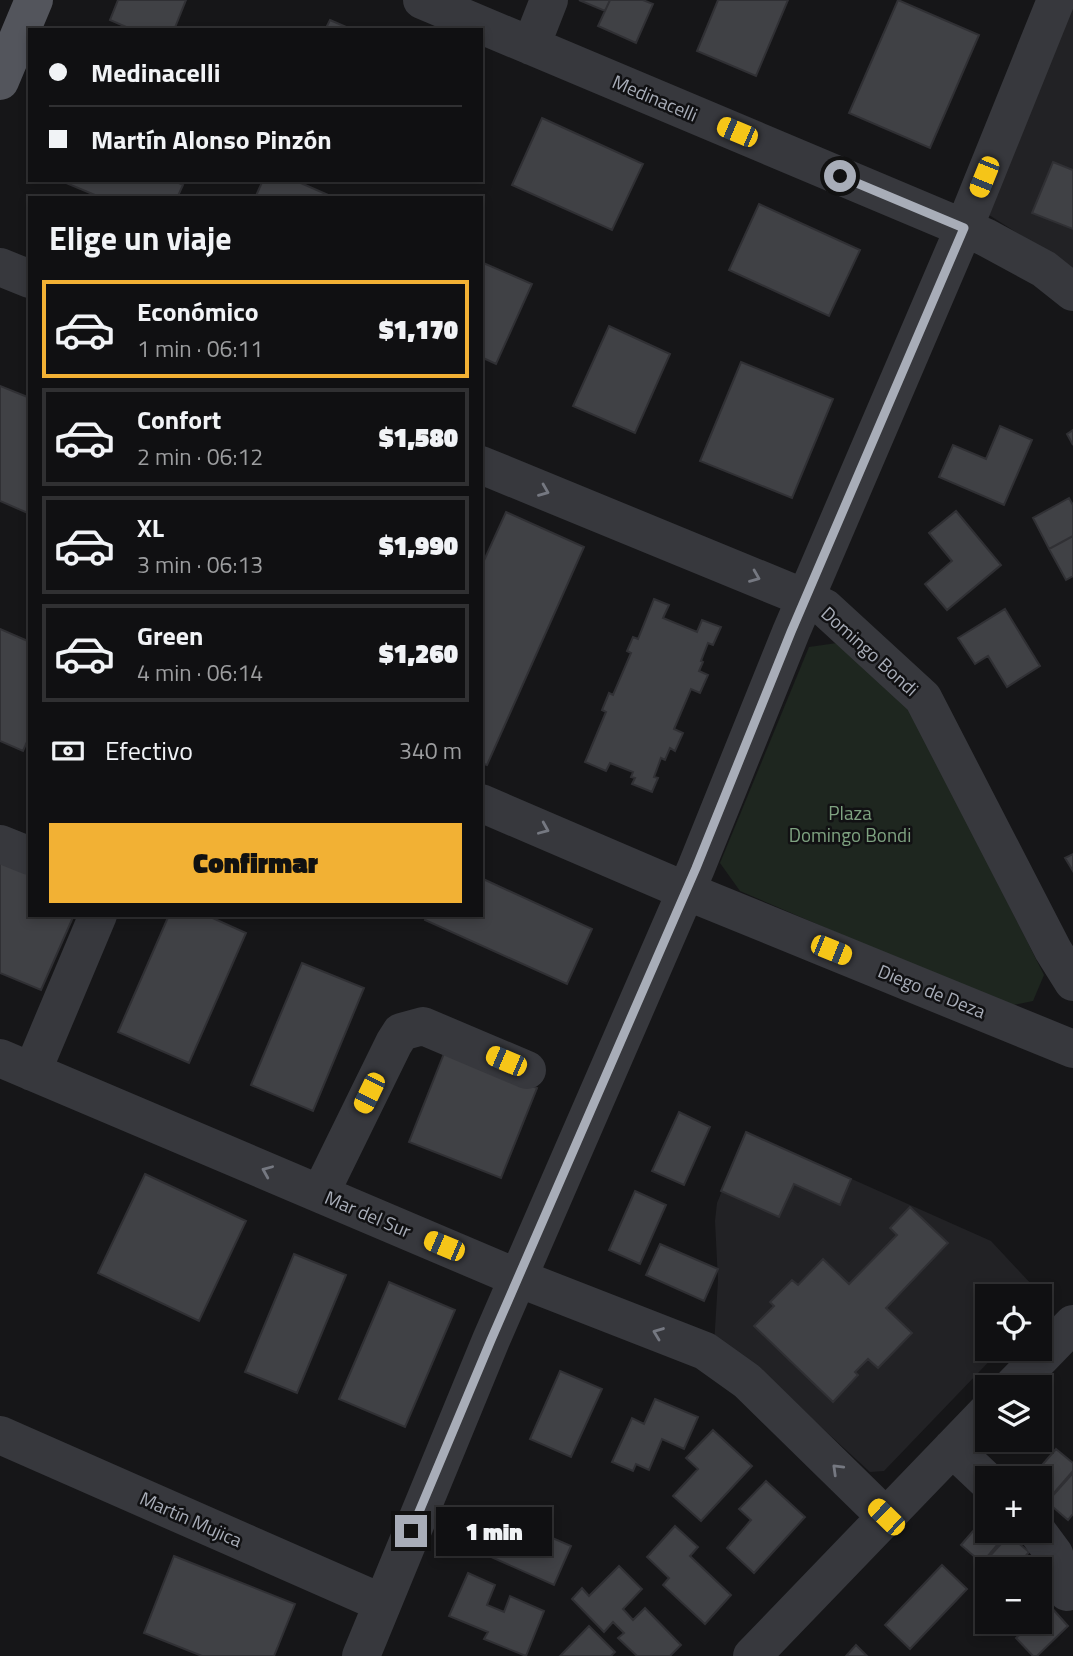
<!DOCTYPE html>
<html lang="es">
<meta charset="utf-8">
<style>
:root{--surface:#101012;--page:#1e1e20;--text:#f1f3f6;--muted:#9c9d9f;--line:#303032;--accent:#f2b134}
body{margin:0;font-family:"Titillium Web",sans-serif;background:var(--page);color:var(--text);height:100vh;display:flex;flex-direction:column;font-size:26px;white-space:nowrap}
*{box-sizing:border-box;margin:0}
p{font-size:23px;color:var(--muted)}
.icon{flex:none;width:38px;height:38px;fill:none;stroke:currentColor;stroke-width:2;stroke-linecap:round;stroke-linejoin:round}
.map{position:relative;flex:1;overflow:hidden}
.details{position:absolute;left:28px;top:196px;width:455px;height:721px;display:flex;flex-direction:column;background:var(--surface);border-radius:0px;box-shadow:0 4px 10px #0003,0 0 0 2px var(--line)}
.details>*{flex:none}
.hud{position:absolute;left:28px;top:28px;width:455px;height:154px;border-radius:0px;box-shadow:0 4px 10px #0003,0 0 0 2px var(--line);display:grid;align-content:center;height:154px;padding:0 21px;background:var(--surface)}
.buttons{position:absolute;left:975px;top:1284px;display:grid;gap:14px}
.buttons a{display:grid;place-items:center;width:77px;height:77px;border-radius:0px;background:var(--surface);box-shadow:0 4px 10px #0003,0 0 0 2px var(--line);font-size:35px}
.end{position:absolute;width:32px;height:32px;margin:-16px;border:9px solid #a8adb8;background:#111;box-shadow:0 0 0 4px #111}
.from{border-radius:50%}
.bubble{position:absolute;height:49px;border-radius:0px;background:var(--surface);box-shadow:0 4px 10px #0003,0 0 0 2px var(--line);font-size:23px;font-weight:800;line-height:49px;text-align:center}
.car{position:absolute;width:21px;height:42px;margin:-21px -10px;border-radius:9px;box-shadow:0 0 5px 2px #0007;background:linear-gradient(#f5c518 24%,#345 0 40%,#f5c518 0 76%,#345 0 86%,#f5c518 0)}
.hud b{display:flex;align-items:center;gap:24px;height:66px;font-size:26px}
.hud b+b{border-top:2px solid var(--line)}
.hud i{width:18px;height:18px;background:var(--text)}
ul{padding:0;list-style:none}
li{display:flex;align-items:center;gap:21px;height:98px;margin:0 14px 10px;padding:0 7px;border:4px solid var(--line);border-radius:0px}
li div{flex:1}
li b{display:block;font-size:26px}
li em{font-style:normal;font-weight:800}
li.current{border-color:var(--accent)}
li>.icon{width:63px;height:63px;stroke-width:1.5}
h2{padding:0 21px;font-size:32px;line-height:84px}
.pay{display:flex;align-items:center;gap:18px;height:77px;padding:0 21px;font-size:26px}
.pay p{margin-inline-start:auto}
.action{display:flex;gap:14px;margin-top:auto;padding:14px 21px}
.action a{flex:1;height:80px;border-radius:0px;background:var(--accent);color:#111;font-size:28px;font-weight:800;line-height:80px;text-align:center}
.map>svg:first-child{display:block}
.built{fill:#222225}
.green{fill:#1e261f}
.building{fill:#404145;stroke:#303034;stroke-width:2}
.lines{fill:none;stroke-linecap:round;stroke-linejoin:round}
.minor{stroke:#37383d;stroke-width:38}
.major{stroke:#53555c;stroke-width:38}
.oneway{stroke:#757881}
.route{stroke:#a8adb8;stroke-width:9}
.labels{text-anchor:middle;stroke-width:5;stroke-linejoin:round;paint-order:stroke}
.street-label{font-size:19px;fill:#a8adb8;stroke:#111113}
.park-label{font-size:19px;fill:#7fa381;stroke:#111113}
</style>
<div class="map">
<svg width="1073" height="1656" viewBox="0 0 1073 1656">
<rect width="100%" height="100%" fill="#161618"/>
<path class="built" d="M1073 0V269L986 213Z
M746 1132 991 1241 1047 1301 1040 1308V1297H987V1349H1001L884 1471 870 1472 783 1392 714 1345 718 1280 715 1221 717 1203Z"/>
<path class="green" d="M837 643 908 704 1044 975 1033 1001 1008 1006 740 891 720 863 809 647Z"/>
<path class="building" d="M118 0H186L174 30H133L110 20Z
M579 0H610L605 11Z
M610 0H643L653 4 636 43 598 26Z
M718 0H788L756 76 697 51Z
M898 0 979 35 930 148 849 113Z
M330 20 353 30H325Z
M542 118 643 164 612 230 512 185Z
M1053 162 1073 170V229L1032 213Z
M67 180H173L183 185 177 198H102L66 183Z
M263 180H294L335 198H255Z
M759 204 860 250 829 316 729 270Z
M481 262 532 284 496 364 481 357Z
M609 326 670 354 635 433 573 406Z
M741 362 833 399 792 498 700 461Z
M0 386 30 398V514L0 501Z
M1000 426 1032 440 1004 505 939 477 953 445 986 459Z
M1073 430V445L1067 434Z
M1069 498 1073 505V536L1049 549 1033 518Z
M956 511 1001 565 947 610 925 584 952 561 929 533Z
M506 512 584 547 487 765 481 763V567Z
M1073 536V576L1066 580 1049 549Z
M654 599 669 605 663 618 697 632 702 620 721 627 713 645 708 643 701 661 703 662 699 671 708 675 700 693 691 689 674 729 683 733 675 751 670 748 665 760 661 758 654 777 658 778 652 792 632 784 635 778 631 777 633 772 610 763 606 771 585 762 606 712 602 710 609 693 613 695 631 653 627 651 633 637 638 639Z
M1005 609 1040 666 1007 687 988 656 975 664 958 638Z
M0 629 30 642V735L23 751 0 741Z
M0 851 30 864V915H74L41 990 0 973Z
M1073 854V871L1065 858Z
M481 878 592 929 567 984 425 920 427 915H481Z
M169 915H206L246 933 189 1063 118 1032Z
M302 963 364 988 313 1111 251 1085Z
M445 1051 537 1088 501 1178 409 1142Z
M679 1112 710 1127 684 1185 652 1171Z
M746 1132 851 1179 840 1205 794 1184 779 1217 721 1191Z
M145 1174 246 1221 199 1321 98 1273Z
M635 1191 666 1205 640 1264 609 1250Z
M910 1207 948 1243 886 1308 912 1333 878 1368 868 1359 855 1372 858 1375 833 1402 754 1326 774 1306 770 1302 792 1280 798 1285 823 1259 849 1284 897 1235 890 1228Z
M660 1244 718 1269 704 1301 646 1275Z
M294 1254 346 1275 297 1393 245 1372Z
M389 1282 455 1310 405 1427 339 1399Z
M560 1371 602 1389 571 1457 530 1439Z
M655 1399 698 1417 684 1449 662 1439 649 1470 636 1464 633 1471 612 1462 632 1418 644 1424Z
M713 1430 752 1466 701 1521 673 1496 698 1469 686 1458Z
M1056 1449 1073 1463V1471L1047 1501 1040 1495V1479H1030Z
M1073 1473V1514L1068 1520 1047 1502Z
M766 1481 805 1517 754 1573 727 1548 751 1520 739 1509Z
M497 1514 571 1546 554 1585 480 1552Z
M987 1515V1531H1009L982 1563 961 1545Z
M675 1526 698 1547 690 1556 731 1595 705 1624 663 1585 669 1578 647 1557Z
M1009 1535 1029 1552 1014 1570H987V1578L978 1569Z
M174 1556 295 1604 274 1656H202L144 1633Z
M942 1565 967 1589 910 1649 885 1625Z
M619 1566 642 1589 623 1609 633 1620 645 1608 681 1645 670 1656H637L618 1638 624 1633 613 1622 604 1632 572 1599 582 1588 589 1596Z
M468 1573 495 1585 487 1605 504 1612 510 1596 544 1611 526 1656 484 1639 488 1632 449 1616Z
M1040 1579 1057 1597 1040 1614Z
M1050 1606 1068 1626 1037 1656H1033L1016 1638 1033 1622H1040V1616Z
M1017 1622H1031L1024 1629Z
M589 1626 615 1652 611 1656H560Z
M856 1645 867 1656H846Z"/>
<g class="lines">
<path class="minor" d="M422 0 985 237 1044 269 1073 292
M531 46 549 0
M0 267 30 279
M481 465 805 598 825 608 923 698 1053 950 1073 982
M481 803 686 891 1073 1049
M0 844 30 856
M0 1058 518 1278 705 1351 747 1381 885 1516
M32 1072 98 915
M320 1194 394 1043 401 1032 423 1026 527 1070
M1011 1388 1073 1324
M0 1435 382 1603
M952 1448 987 1481
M1037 1531 1054 1554 1067 1592
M361 1656 491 1340 696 868 791 632 964 228 1056 0
M752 1656 987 1412"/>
<path class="major" d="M0 81 34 0"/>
</g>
<defs><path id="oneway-chevron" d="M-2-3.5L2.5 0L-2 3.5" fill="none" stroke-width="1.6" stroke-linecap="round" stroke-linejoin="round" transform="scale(1.75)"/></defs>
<g class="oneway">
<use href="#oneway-chevron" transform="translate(544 491) rotate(22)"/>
<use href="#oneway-chevron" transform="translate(755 577) rotate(22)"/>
<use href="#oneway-chevron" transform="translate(544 829) rotate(23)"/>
<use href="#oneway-chevron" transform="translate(267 1171) rotate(-157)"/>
<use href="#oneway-chevron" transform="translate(658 1333) rotate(-159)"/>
<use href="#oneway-chevron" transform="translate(837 1469) rotate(-136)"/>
</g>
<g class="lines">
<path class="route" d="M411 1531 491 1340 696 868 791 632 964 228 840 176"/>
</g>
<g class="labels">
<g class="street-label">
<text transform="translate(655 98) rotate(23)" y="7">Medinacelli</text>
<text transform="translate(870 651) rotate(42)" y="7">Domingo Bondi</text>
<text transform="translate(932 991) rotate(22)" y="7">Diego de Deza</text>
<text transform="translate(368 1214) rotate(23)" y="7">Mar del Sur</text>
<text transform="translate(191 1519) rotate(24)" y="7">Martín Mujica</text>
</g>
<g class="park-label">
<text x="850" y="820">Plaza<tspan x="850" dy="22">Domingo Bondi</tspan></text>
</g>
</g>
</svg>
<div class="buttons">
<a><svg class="icon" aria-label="locate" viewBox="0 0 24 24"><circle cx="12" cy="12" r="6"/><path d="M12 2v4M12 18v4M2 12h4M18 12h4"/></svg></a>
<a><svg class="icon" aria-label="layers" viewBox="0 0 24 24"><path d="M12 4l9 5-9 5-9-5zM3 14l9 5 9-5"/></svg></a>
<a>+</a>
<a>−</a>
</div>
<i class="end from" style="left:840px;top:176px"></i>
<i class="end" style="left:411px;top:1531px"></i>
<div class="bubble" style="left:436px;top:1507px;width:116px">1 min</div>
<i class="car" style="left:737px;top:132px;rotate:293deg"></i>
<i class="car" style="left:984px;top:177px;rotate:202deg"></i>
<i class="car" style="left:831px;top:950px;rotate:112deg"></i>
<i class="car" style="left:506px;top:1061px;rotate:293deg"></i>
<i class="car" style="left:369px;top:1093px;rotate:206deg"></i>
<i class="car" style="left:444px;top:1246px;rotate:293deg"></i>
<i class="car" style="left:886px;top:1517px;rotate:314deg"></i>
<div class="hud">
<b><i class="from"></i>Medinacelli</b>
<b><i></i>Martín Alonso Pinzón</b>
</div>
<section class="details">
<h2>Elige un viaje</h2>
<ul>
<li class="current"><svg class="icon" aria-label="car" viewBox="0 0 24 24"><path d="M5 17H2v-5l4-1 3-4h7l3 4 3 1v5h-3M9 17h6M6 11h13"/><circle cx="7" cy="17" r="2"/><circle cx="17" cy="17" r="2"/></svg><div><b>Económico</b><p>1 min · 06:11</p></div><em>$1,170</em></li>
<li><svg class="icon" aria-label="car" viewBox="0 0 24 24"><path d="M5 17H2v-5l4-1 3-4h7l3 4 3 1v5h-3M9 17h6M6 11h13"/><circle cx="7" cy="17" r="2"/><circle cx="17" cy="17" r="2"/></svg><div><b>Confort</b><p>2 min · 06:12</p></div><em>$1,580</em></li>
<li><svg class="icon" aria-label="car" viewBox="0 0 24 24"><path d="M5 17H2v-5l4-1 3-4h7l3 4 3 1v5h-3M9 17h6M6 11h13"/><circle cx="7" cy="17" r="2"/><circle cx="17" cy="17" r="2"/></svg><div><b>XL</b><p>3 min · 06:13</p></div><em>$1,990</em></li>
<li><svg class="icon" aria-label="car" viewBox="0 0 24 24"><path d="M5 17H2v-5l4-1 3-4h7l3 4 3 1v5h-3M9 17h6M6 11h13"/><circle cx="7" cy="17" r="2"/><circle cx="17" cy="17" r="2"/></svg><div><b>Green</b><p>4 min · 06:14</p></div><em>$1,260</em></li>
</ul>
<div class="pay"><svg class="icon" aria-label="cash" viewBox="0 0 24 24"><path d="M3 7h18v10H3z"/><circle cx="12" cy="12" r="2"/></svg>Efectivo<p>340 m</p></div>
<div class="action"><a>Confirmar</a></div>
</section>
</div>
